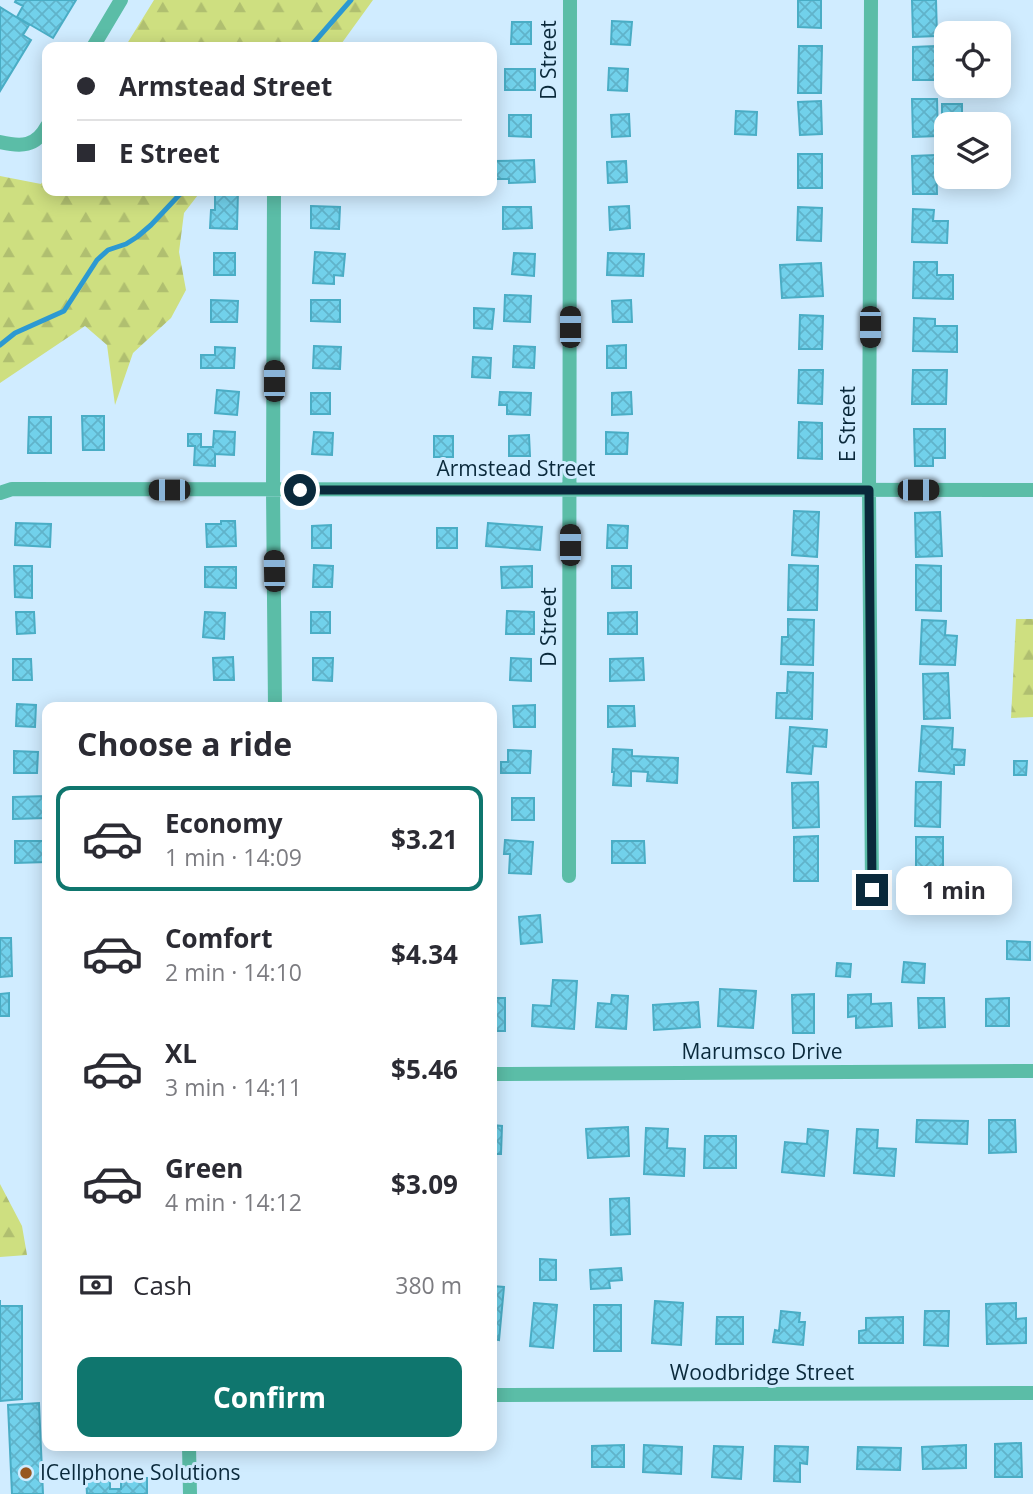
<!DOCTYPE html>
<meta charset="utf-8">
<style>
:root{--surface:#fff;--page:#f2f2f3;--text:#2b2b33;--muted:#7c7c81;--line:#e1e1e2;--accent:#0f766e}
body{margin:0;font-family:"Open Sans",sans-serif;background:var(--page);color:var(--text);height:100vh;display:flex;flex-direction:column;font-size:26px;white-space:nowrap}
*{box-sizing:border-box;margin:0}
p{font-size:23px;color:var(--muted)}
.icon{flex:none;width:38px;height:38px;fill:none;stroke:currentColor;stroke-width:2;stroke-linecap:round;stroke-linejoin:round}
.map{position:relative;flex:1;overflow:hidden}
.side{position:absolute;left:42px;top:702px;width:455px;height:749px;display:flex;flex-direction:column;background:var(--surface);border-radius:14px;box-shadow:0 4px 18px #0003}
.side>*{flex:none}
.hud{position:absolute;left:42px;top:42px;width:455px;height:154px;border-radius:14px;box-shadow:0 4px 18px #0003;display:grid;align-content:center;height:154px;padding:0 35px;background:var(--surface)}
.buttons{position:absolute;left:934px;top:21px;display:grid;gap:14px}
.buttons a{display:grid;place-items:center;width:77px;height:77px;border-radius:14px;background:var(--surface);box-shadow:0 4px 18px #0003;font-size:35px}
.end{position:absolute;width:32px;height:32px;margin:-16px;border:9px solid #0a293b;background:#fff;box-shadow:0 0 0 4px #fff}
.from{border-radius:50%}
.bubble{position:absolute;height:49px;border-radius:14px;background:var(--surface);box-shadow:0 4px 18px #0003;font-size:23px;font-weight:700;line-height:49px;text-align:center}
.car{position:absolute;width:21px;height:42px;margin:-21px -10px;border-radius:9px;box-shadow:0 0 5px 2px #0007;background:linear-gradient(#222 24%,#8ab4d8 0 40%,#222 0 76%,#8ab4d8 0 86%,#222 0)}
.hud b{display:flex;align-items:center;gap:24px;height:66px;font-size:26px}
.hud b+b{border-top:2px solid var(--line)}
.hud i{width:18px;height:18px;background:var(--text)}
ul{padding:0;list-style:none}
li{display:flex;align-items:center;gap:21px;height:105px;margin:0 14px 10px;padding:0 21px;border:4px solid transparent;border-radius:14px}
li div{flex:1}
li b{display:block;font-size:26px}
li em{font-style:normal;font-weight:700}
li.active{border-color:var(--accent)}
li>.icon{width:63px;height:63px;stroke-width:1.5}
h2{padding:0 35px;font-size:32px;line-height:84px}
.pay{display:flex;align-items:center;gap:18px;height:77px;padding:0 35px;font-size:26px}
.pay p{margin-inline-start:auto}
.cta{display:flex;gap:14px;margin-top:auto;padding:14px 35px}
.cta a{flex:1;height:80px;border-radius:14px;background:var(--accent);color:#fff;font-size:28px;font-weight:700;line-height:80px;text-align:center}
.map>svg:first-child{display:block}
.forest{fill:url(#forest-firs)}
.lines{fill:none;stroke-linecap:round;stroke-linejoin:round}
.stream{stroke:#2c99d2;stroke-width:5}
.building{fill:url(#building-cross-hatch);stroke:#4aadc5;stroke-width:2}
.minor{stroke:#5bbda7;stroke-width:14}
.route{stroke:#0a293b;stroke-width:9}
.poi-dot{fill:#975720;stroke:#d0ecff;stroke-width:2.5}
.labels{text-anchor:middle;stroke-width:6;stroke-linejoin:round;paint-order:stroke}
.street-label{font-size:21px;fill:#0a293b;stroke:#d0ecff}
.poi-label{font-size:21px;fill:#0a293b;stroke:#d0ecff;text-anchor:start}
</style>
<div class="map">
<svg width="1033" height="1494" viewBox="0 0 1033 1494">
<defs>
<pattern id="forest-firs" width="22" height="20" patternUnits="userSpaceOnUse" patternTransform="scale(1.75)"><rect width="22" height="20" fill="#cedf80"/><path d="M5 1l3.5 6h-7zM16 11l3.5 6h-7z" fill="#b0bf70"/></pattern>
<pattern id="building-cross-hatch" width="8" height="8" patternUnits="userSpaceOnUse" patternTransform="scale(1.75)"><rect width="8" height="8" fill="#71d1eb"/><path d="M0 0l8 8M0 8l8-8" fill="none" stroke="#60b3ca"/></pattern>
</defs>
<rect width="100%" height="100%" fill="#d0ecff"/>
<path class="forest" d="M154 0H373L339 47H125Z
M47 174V191H201L184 213 179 252 186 290 171 318 133 353 115 405 107 345 85 326 0 383V176L41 184Z
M1016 619H1033V717L1011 718Z
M0 1184 22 1226 27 1255 0 1257Z"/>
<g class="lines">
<path class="stream" d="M310 47 351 0
M0 345 15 333 64 311 97 260 108 250 126 244 137 237 151 225 183 191"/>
</g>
<path class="building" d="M16 0H76L53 38 17 17 23 6 15 2Z
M798 0H821V28L798 27Z
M912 0H936L937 36 913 37Z
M0 7 29 25 23 35 31 40 0 91Z
M612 21 632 22 630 45 611 44Z
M512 22H531V44H511Z
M799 46H822L821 93H798Z
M936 46 937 80H913V47Z
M609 68 628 69 627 91 608 90Z
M505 69H535V90H505Z
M912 99H937L938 136 913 137Z
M821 101 822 134 800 135 798 102Z
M942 104H962V124H947V126H942Z
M736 111 757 112 756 135 735 134Z
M629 114 630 136 612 137 611 115Z
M509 115H531V137L509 136Z
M798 154H822V188H798Z
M936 155 937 194H913L912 156Z
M534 160 535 182 509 183V179H496V161Z
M626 161 627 182 608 183 607 162Z
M215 191H238L237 229 210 228 211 210H215Z
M311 206 340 207 339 229 311 228Z
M629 206 630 228 610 230 609 207Z
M503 207H531L532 228 503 229Z
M798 207 822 208 821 241 797 240Z
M913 209 934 210 933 221H948L947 243 912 242Z
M315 252 345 254 343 276 334 275V284L313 283Z
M214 253H235V275H214Z
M514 253 535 254 534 276 512 274Z
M608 253 644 254 643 276 607 275Z
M914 262H937V275H953V299L913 298Z
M821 263 823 296 782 298 780 265Z
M505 295 531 296 530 322 504 321Z
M211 300 238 301 237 322H211Z
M311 300H340V322L311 321Z
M631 300 632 322H613L612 301Z
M474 308 494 309 492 329 474 328Z
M800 315 823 316 822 349H799Z
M914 318 935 319V326H957V352L913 351Z
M626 345V368H607V346Z
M314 346 341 347 340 369 313 368Z
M514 346 535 347 534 368 513 367Z
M215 347 235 348 234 368H201V355H215Z
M473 357 491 358 490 378 472 377Z
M799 370H823L822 404 798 403Z
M913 370H947L946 404H912Z
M217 390 239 392 237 415 215 413Z
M500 392 531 393 530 415 507 414V405H499Z
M631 392 632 414 612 415V393Z
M311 393H330V414H311Z
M82 416H104V450H83Z
M29 417H51V453H28Z
M799 422 822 423V459L798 458Z
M914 429H945V458H933V466H915Z
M214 431 235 432 234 455 215 454V466L194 465 195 446H188V434H201V447H213Z
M314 432 333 433 332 455 312 454Z
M606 432 628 433 627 454H606Z
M529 435 530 456H509V436Z
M434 436H453V457H434Z
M794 511 819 512 817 557 792 555Z
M940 512 942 556 916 557 915 513Z
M221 521H235L236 546 207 547 206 524H221Z
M16 523 51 524 50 547 15 545Z
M488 523 542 527 540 550 486 546Z
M331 525V548H312V526Z
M608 525 628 526 627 548H607Z
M437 528H457V548H437Z
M314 565 333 566 332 587H313Z
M789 565 818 566 817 610H788Z
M916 565 941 566V611L916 610Z
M14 566H32V598L15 597Z
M532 566V587L502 588 501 567Z
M612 566H631V588H612Z
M205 567H236V588L205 587Z
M507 611 534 612V634H506Z
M16 612H34L35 633 17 634Z
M205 612 225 613 224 639 203 637Z
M311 612H330V633H311Z
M637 612V634H608V613Z
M788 619 814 620 813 665 781 664 782 637H788Z
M922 620 946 621 945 635 957 636 955 665 920 664Z
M233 657 234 680H214L213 658Z
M313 658H333L332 681 313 680Z
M511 658 531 659V681L510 680Z
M643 658 644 680 610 681V659Z
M13 659H31L32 680H13Z
M788 672 813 673 812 719 776 718 777 693H787Z
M948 673 950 718 924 719 923 674Z
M17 704 36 705 35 727 16 726Z
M535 705V727H514L513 706Z
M608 706H634L635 726 608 727Z
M922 726 953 728 952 749 965 750 964 765H954V774L919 771Z
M790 727 827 730 826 747 813 746 811 774 787 772Z
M613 749 632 750V756L678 758 677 783 647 781 648 772 631 771V786L613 785 614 772H612Z
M508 750 531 751 530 773H501V762H508Z
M14 751 38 752 37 773H14Z
M1014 761H1027L1026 775H1014Z
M818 782 819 827 793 828 792 783Z
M916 782H941L940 827 915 826Z
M47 796V818L13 819V797Z
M512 798H534V820H512Z
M818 836V881H794V837Z
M916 837H943V882L916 881Z
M505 840 533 842 531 874 509 873 510 854H504Z
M15 841H47V862L15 863Z
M612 841H644L645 863H612Z
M540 915 542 942 521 944 519 917Z
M0 938H11L12 976 0 977Z
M1007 941 1030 942V960L1007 959Z
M904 962 925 964 924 983 902 982Z
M837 963 851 964 850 977 836 976Z
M553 980 577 981 574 1029 532 1026 533 1005 551 1006Z
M720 989 756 991 753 1028 718 1026Z
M9 993V1016H0V994Z
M814 994V1033H793L792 995Z
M871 994V1004L891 1003 892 1026 856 1028V1016L848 1017V995Z
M612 995 628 996 626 1029 596 1027 598 1003 611 1004Z
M492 998H505V1031H492Z
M918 998H944L945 1027 919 1028Z
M1009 998V1026H986V999Z
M698 1002 700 1027 654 1030 653 1005Z
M917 1120 968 1121 967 1144 916 1142Z
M989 1120H1015L1016 1152 989 1153Z
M492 1125 502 1126 501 1154H492Z
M628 1127 629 1156 588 1158 586 1129Z
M646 1128 668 1129 667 1148 685 1149 684 1176 644 1174Z
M808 1129 828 1131 824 1176 782 1172 785 1142 807 1144Z
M857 1129 878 1130 877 1148 896 1149 894 1176 854 1173Z
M705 1136H736V1168H704Z
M629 1198 630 1234 611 1235 610 1199Z
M540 1259 556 1260V1280H540Z
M621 1268 622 1280 609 1281 610 1288 591 1289 590 1270Z
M492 1286 504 1287 499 1340 492 1339Z
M0 1300V1306H22V1399L0 1401Z
M655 1301 683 1303 681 1345 652 1343Z
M534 1303 557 1305 553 1348 530 1346Z
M1016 1303V1319L1026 1318V1343L987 1344 986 1304Z
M594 1305H621V1351H594Z
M781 1311 800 1313 799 1322H805L803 1345 773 1342 775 1330 779 1331Z
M925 1311H949L948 1346 924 1345Z
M717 1317H743V1344H716Z
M903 1317V1343H859V1331L866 1330V1318Z
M39 1403 43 1494H12L8 1405Z
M1021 1443 1022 1477H995V1444Z
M624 1445V1467H592V1446Z
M644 1445 682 1447 681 1474 643 1472Z
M966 1445V1468L923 1469 922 1447Z
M714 1446 743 1447 741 1479 712 1477Z
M775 1446 808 1447 807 1464 800 1463V1482L774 1481Z
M858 1447 901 1448 900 1470 857 1469Z
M86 1476H110V1489H121V1479L147 1478V1494H87Z"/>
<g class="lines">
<path class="minor" d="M871 0 869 490 872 890
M93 47 121 0
M0 142C21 147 36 147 47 126
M274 191 273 490 275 707
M0 493 12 489 1033 490
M569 876 570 0
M492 1074 1033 1071
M492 1395 1033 1393
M189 1446 190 1494"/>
</g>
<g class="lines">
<path class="route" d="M300 490H869L872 890"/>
</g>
<circle class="poi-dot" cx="26" cy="1473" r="7"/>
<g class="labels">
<g class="street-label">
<text transform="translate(549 60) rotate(-90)" y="7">D Street</text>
<text transform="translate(848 424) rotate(-90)" y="7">E Street</text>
<text x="516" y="476">Armstead Street</text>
<text transform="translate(549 627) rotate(-90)" y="7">D Street</text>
<text x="762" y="1059">Marumsco Drive</text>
<text x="762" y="1380">Woodbridge Street</text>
</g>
<g class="poi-label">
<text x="40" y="1480">ICellphone Solutions</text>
</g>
</g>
</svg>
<div class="buttons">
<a><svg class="icon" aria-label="locate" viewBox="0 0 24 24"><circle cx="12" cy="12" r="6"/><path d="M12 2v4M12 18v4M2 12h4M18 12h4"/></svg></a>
<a><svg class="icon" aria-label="layers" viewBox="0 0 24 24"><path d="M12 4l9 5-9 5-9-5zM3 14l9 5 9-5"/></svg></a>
</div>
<i class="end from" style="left:300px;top:490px"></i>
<i class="end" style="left:872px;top:890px"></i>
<div class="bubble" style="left:896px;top:866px;width:116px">1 min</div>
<i class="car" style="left:570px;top:327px;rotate:0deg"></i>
<i class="car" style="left:870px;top:327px;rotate:180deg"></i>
<i class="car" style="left:274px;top:381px;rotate:0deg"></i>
<i class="car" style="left:169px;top:490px;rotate:270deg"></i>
<i class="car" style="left:918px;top:490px;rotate:90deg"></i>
<i class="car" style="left:570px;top:545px;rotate:0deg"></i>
<i class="car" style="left:274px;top:571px;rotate:359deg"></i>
<div class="hud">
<b><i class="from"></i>Armstead Street</b>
<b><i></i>E Street</b>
</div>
<section class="side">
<h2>Choose a ride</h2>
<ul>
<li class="active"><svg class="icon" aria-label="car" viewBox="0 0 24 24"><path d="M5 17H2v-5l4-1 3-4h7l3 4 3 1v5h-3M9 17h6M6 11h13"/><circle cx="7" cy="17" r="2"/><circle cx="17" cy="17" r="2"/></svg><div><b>Economy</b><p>1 min · 14:09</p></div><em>$3.21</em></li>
<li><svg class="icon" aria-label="car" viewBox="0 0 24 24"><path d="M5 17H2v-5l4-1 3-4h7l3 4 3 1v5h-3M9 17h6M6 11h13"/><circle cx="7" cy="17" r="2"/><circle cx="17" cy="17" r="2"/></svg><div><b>Comfort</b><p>2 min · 14:10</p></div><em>$4.34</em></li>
<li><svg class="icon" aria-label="car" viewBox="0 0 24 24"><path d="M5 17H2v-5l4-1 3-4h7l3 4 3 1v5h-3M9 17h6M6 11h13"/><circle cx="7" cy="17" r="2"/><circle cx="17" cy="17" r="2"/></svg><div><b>XL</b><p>3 min · 14:11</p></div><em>$5.46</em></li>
<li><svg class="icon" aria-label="car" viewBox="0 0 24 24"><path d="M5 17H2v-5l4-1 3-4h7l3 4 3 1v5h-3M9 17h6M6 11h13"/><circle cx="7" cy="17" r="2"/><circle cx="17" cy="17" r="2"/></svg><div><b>Green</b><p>4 min · 14:12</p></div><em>$3.09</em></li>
</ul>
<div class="pay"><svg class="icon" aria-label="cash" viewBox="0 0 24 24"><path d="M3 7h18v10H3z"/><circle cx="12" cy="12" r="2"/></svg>Cash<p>380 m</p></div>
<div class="cta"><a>Confirm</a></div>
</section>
</div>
